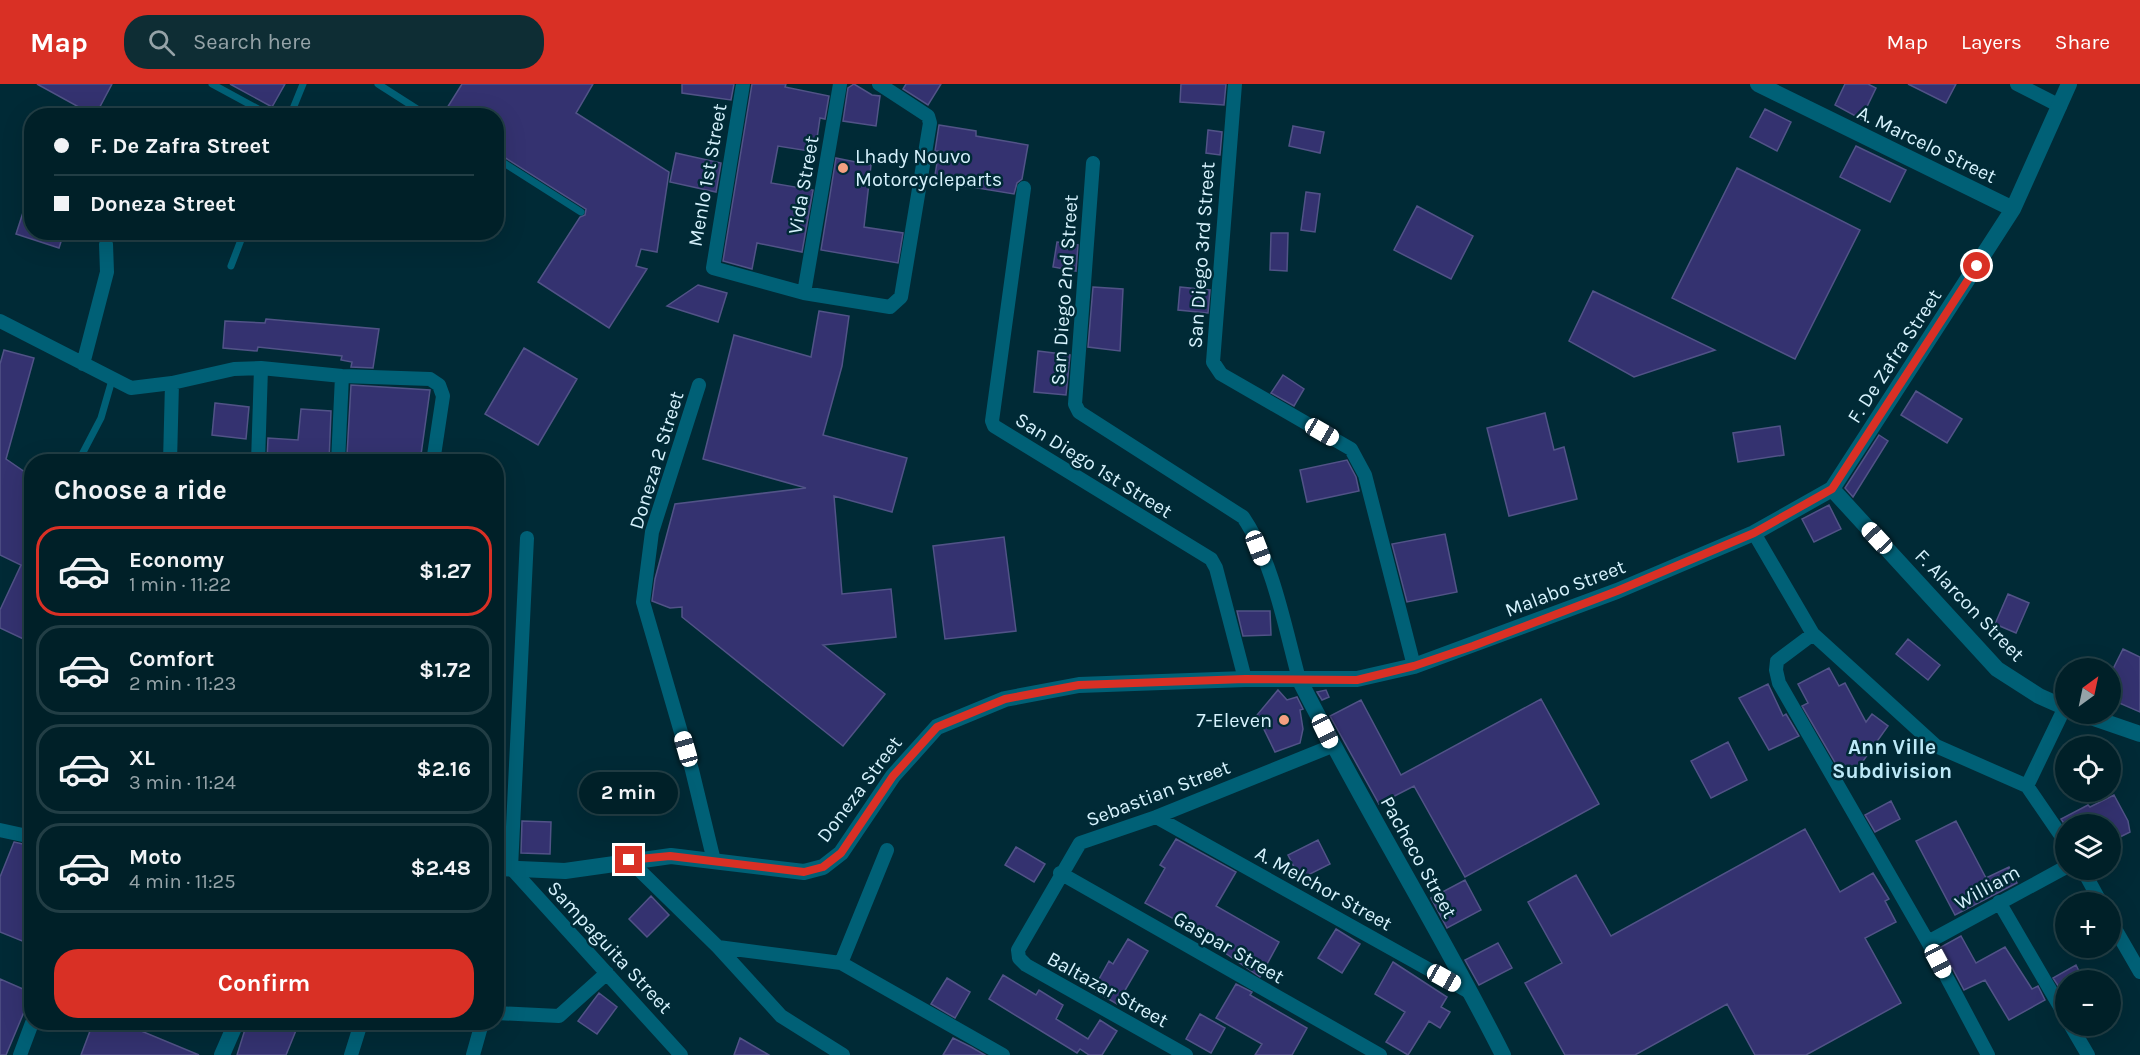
<!DOCTYPE html>
<meta charset="utf-8">
<style>
:root{--surface:#002028;--page:#0e2d34;--text:#f1f3f6;--muted:#95a3a8;--line:#223e45;--accent:#d93025}
body{margin:0;font-family:Karla,sans-serif;background:var(--page);color:var(--text);height:100vh;display:flex;flex-direction:column;font-size:22px;white-space:nowrap}
*{box-sizing:border-box;margin:0}
p{font-size:20px;color:var(--muted)}
.icon{flex:none;width:33px;height:33px;fill:none;stroke:currentColor;stroke-width:2;stroke-linecap:round;stroke-linejoin:round}
.map{position:relative;flex:1;overflow:hidden}
.drawer{position:absolute;left:24px;top:370px;width:480px;height:576px;display:flex;flex-direction:column;background:var(--surface);border-radius:24px;box-shadow:0 6px 24px #0002,0 0 0 2px var(--line)}
.drawer>*{flex:none}
.guide{position:absolute;left:24px;top:24px;width:480px;height:132px;border-radius:24px;box-shadow:0 6px 24px #0002,0 0 0 2px var(--line);display:grid;align-content:center;height:132px;padding:0 30px;background:var(--surface)}
.needle{width:39px;rotate:33deg}
.tools{position:absolute;left:2055px;top:574px;display:grid;gap:12px}
.tools a{display:grid;place-items:center;width:66px;height:66px;border-radius:50%;background:var(--surface);box-shadow:0 6px 24px #0002,0 0 0 2px var(--line);font-size:30px}
.end{position:absolute;width:27px;height:27px;margin:-14px;border:8px solid #d93025;background:#fff;box-shadow:0 0 0 3px #fff}
.from{border-radius:50%}
.bubble{position:absolute;height:42px;border-radius:21px;background:var(--surface);box-shadow:0 6px 24px #0002,0 0 0 2px var(--line);font-size:20px;font-weight:700;line-height:42px;text-align:center}
.car{position:absolute;width:18px;height:36px;margin:-18px -9px;border-radius:8px;box-shadow:0 0 4px 2px #0007;background:linear-gradient(#fff 24%,#345 0 40%,#fff 0 76%,#345 0 86%,#fff 0)}
.guide b{display:flex;align-items:center;gap:21px;height:57px;font-size:22px}
.guide b+b{border-top:2px solid var(--line)}
.guide i{width:15px;height:15px;background:var(--text)}
ul{padding:0;list-style:none}
li{display:flex;align-items:center;gap:18px;height:90px;margin:0 12px 9px;padding:0 18px;border:3px solid var(--line);border-radius:24px}
li div{flex:1}
li b{display:block;font-size:22px}
li em{font-style:normal;font-weight:700}
li.active{border-color:var(--accent)}
li>.icon{width:54px;height:54px;stroke-width:1.5}
h2{padding:0 30px;font-size:27px;line-height:72px}
.cta{display:flex;gap:12px;margin-top:auto;padding:12px 30px}
.cta a{flex:1;height:69px;border-radius:24px;background:var(--accent);color:#fff;font-size:24px;font-weight:700;line-height:69px;text-align:center}
header{display:flex;align-items:center;gap:36px;box-sizing:border-box;height:84px;padding:0 30px;background:var(--accent);color:#fff}
header strong{font-size:28px}
nav{display:flex;gap:33px;margin-inline-start:auto;font-size:21px}
.search{width:420px;height:54px;background:var(--page);display:flex;align-items:center;gap:15px;box-sizing:border-box;padding:0 21px;border-radius:24px;color:var(--muted);font-size:22px}
.map>svg:first-child{display:block}
.building{fill:#343270;stroke:#515387;stroke-width:1.5}
.lines{fill:none;stroke-linecap:round;stroke-linejoin:round}
.service{stroke:#006076;stroke-width:7}
.minor{stroke:#006076;stroke-width:14}
.tertiary{stroke:#006076;stroke-width:16}
.route{stroke:#d93025;stroke-width:8}
.poi-dot{fill:#f3a081;stroke:#002a36;stroke-width:2}
.labels{text-anchor:middle;stroke-width:5;stroke-linejoin:round;paint-order:stroke}
.street-label{font-size:20px;fill:#d6f2fd;stroke:#002a36}
.poi-label{font-size:20px;fill:#d6f2fd;stroke:#002a36;text-anchor:start}
.neighbourhood-label{font-size:21px;font-weight:bold;fill:#bde9f8;stroke:#002a36}
</style>
<header>
<strong>Map</strong>
<div class="search"><svg class="icon" aria-label="search" viewBox="0 0 24 24"><circle cx="10" cy="10" r="6"/><path d="M15 15l6 6"/></svg>Search here</div>
<nav><a>Map</a><a>Layers</a><a>Share</a></nav>
</header>
<div class="map">
<svg width="2140" height="971" viewBox="0 0 2140 971">
<rect width="100%" height="100%" fill="#002a36"/>
<path class="building" d="M37 0H112L95 32Z
M230 0H285L272 23Z
M462 0H593L576 29 669 88 657 168 641 165 636 182 647 185 609 244 538 198 580 133 585 131 586 125 496 68V32H442Z
M682 0H734L731 16 682 9Z
M752 0H786L785 3 829 12 825 35 820 34 815 68 778 62 771 99 813 106 802 168 757 159 752 185 723 177Z
M854 0 872 11 880 12 876 42 843 37 848 4Z
M906 0H941L928 21 903 5Z
M1181 0H1226L1224 21 1180 18Z
M1845 0H1868L1876 4 1861 35 1835 21Z
M1908 0H1956L1946 19Z
M1765 25 1791 38 1777 67 1750 53Z
M939 41 976 47V52L1028 61 1022 95 1017 99 1014 110 934 97 939 67H935Z
M1293 42 1324 48 1320 69 1289 62Z
M1208 46 1222 48 1220 71 1206 69Z
M1856 62 1906 86 1890 118 1840 93Z
M676 69 721 79 716 108 670 98Z
M836 74 871 81 864 143 903 149 898 179 821 166Z
M1737 84 1860 146 1795 275 1672 214Z
M1306 108 1320 110 1315 148 1301 146Z
M29 110H32V148H64L59 164 16 150Z
M1417 122 1473 152 1451 195 1394 166Z
M1271 149H1288L1287 187 1270 186Z
M1057 158 1078 161 1076 187 1053 183Z
M698 201 727 209 718 238 667 222Z
M1093 203 1123 205 1120 267 1088 263Z
M1180 203 1210 206 1208 229 1178 226Z
M1593 207 1715 266 1634 293 1569 257Z
M819 227 849 232 842 282 823 351 907 374 892 428 834 412 842 510 891 505 896 553 823 561 885 610 843 662 682 533V523L670 524 652 517 655 495 675 420 806 404 703 375 734 251 811 273Z
M266 235 379 245 373 284 351 283 352 278 341 276 342 272 258 263 257 267 223 264 225 237 265 239Z
M524 264 577 295 538 361 485 330Z
M4 266 34 274 6 375 32 393V559L0 544V526L21 481 0 471V280Z
M1038 267 1070 271 1066 311 1034 308Z
M1283 291 1304 305 1294 322 1271 309Z
M351 301 430 306 420 378H385V375L347 371Z
M1916 307 1962 335 1947 359 1901 331Z
M215 319 249 323 246 355 212 351Z
M301 325 331 327 329 378H267L268 354 298 356Z
M1545 329 1554 366 1564 363 1577 415 1509 432 1487 344Z
M1780 342 1784 371 1738 378 1733 349Z
M1879 351 1888 357 1853 413 1845 404Z
M1347 376 1356 393 1359 407 1307 418 1300 386Z
M1829 421 1841 445 1814 458 1802 435Z
M1445 450 1457 508 1407 518 1392 460Z
M1004 453 1016 547 945 555 933 462Z
M2008 510 2029 519 2016 549 1995 540Z
M1237 527H1270L1271 551 1243 552Z
M1908 555 1940 581 1928 596 1896 570Z
M2123 565 2140 573V628L2110 615V591Z
M1829 584 1839 602 1845 599 1866 638 1872 630 1888 642 1863 677 1866 683 1844 694 1802 622 1808 619 1798 600Z
M1768 600 1783 632 1786 630 1799 652 1769 666 1739 614Z
M1278 606 1287 616 1297 613 1303 625 1300 626 1303 645 1300 659 1275 668 1257 631Z
M1326 606 1329 613 1322 616 1317 608Z
M1541 615 1599 720 1465 793 1414 702 1379 720 1330 632 1361 616 1401 691Z
M1728 658 1747 696 1711 714 1691 677Z
M2114 711 2128 737 2130 748 2110 758V741H2065L2061 735 2088 721 2090 723Z
M1891 717 1900 735 1875 748 1865 731Z
M522 737 551 738 550 770 521 769Z
M1956 737 1986 794 2009 783 2017 799 1955 831 1916 757Z
M1805 745 1840 808 1873 789 1889 815 1885 817 1896 838 1865 854 1901 919 1806 971H1755L1727 920 1635 971H1565L1525 899 1562 879 1528 818 1576 791 1611 852Z
M1176 755 1236 788 1216 822 1279 858 1260 893 1202 853 1203 851 1145 819 1165 784 1160 781Z
M1318 756 1330 780 1300 795 1288 771Z
M14 758 32 762V861L0 848V793Z
M1016 763 1045 780 1034 798 1005 781Z
M1465 796 1481 826 1447 844 1431 814Z
M651 812 669 831 647 853 629 835Z
M1336 845 1360 860 1342 889 1318 874Z
M1961 852 1976 879 2005 863 2032 905 2038 902 2045 916 2009 936 1985 896 1964 906 1941 863Z
M1128 855 1148 867 1117 920 1093 906 1109 877 1113 880Z
M1498 859 1512 884 1479 901 1465 876Z
M1393 878 1447 913 1441 923 1450 928 1440 944 1429 937 1408 971 1386 958 1405 928 1375 910Z
M2076 881 2084 897H2066V914L2053 894Z
M1003 891 1036 911 1039 906 1063 921 1056 935 1088 955 1100 936 1117 947 1102 971H1089L1080 965 1077 969 989 915Z
M947 894 970 908 955 934 931 920Z
M0 895 32 909 6 971H0Z
M1236 900 1252 908 1250 911 1307 944 1292 971H1255L1262 960 1216 934Z
M599 909 617 923 597 950 578 937Z
M1200 930 1225 944 1211 969 1186 955Z
M93 939H122L199 971H81Z
M247 939H299L286 971H237Z
M740 954 769 971H734Z
M953 954 971 963 985 971H943Z"/>
<g class="lines">
<path class="service" d="M212 0 271 32
M378 0 428 32
M290 32 303 0
M496 74 581 128
M231 182 244 148
M78 378 101 334 112 296"/>
<path class="minor" d="M743 0 713 184 804 209 890 223 901 213 930 39 928 32 879 0
M1235 0 1213 278 1221 290 1351 365 1365 391 1414 582
M2017 0 2060 22
M1093 79 1075 320 1079 328 1243 433C1273 477 1285 544 1299 595
M1024 104 992 337 994 342 1211 475 1216 484 1245 595
M804 209 840 0
M0 237 131 304 172 299 234 285 261 284 342 292 430 295 439 301 443 312 433 378
M83 280 107 188 106 160
M699 301 652 448 643 518 692 686 714 777
M170 378 172 299
M258 378 261 284
M338 378 342 292
M1754 449 1813 550 1936 662 2027 702 2066 759
M527 454 511 784 681 971
M1813 550 1777 577 1776 586 1779 599 1928 858 1988 971
M2027 702 2065 623
M1156 733 1471 909
M0 746 32 753
M629 776 718 863 781 932 843 971
M2083 786 2101 819
M1060 789 1380 971
M1999 818 2066 933
M2110 836 2140 888
M1928 858 2066 783
M718 863 841 879 1003 971
M841 879 887 766
M496 929 559 932 607 889
M2071 942 2088 971
M20 971 32 939
M351 971 361 939
M473 971 482 939
M1186 971 1026 881 1019 874 1018 866 1080 759 1156 733 1332 662"/>
<path class="tertiary" d="M1758 0 2013 125
M1832 405 1997 585 2039 612 2066 624
M1299 595C1363 722 1439 844 1503 971
M2082 630 2140 650
M496 784 565 787 671 772 804 788 823 783 841 769 893 692 937 643 1005 615 1079 601 1245 595H1357L1414 582 1617 507 1754 449 1832 405 2013 125 2069 0
M222 971 236 939"/>
</g>
<g class="lines">
<path class="route" d="M629 776 670 772 804 788 823 783 841 769 893 692 937 643 1005 615 1079 601 1245 595 1357 596 1414 582 1473 562 1617 507 1754 449 1832 405 1977 182"/>
</g>
<g class="poi-dot">
<circle cx="843" cy="84" r="6"/>
<circle cx="1284" cy="636" r="6"/>
</g>
<g class="labels">
<g class="street-label">
<text transform="translate(1927 60) rotate(26)" y="7">A. Marcelo Street</text>
<text transform="translate(707 91) rotate(-80)" y="7">Menlo 1st Street</text>
<text transform="translate(803 101) rotate(-80)" y="7">Vida Street</text>
<text transform="translate(1201 171) rotate(-86)" y="7">San Diego 3rd Street</text>
<text transform="translate(1064 206) rotate(-86)" y="7">San Diego 2nd Street</text>
<text transform="translate(1894 272) rotate(-57)" y="7">F. De Zafra Street</text>
<text transform="translate(656 376) rotate(-73)" y="7">Doneza 2 Street</text>
<text transform="translate(1094 381) rotate(32)" y="7">San Diego 1st Street</text>
<text transform="translate(1565 504) rotate(-21)" y="7">Malabo Street</text>
<text transform="translate(1970 521) rotate(46)" y="7">F. Alarcon Street</text>
<text transform="translate(859 705) rotate(-53)" y="7">Doneza Street</text>
<text transform="translate(1158 709) rotate(-21)" y="7">Sebastian Street</text>
<text transform="translate(1419 773) rotate(61)" y="7">Pacheco Street</text>
<text transform="translate(1987 803) rotate(-29)" y="7">William</text>
<text transform="translate(1324 804) rotate(29)" y="7">A. Melchor Street</text>
<text transform="translate(610 863) rotate(47)" y="7">Sampaguita Street</text>
<text transform="translate(1229 863) rotate(30)" y="7">Gaspar Street</text>
<text transform="translate(1108 905) rotate(29)" y="7">Baltazar Street</text>
</g>
<g class="poi-label">
<text x="855" y="79">Lhady Nouvo<tspan x="855" dy="23">Motorcycleparts</tspan></text>
<text x="1272" y="643" text-anchor="end">7-Eleven</text>
</g>
<g class="neighbourhood-label">
<text x="1892" y="670">Ann Ville<tspan x="1892" dy="24">Subdivision</tspan></text>
</g>
</g>
</svg>
<div class="tools">
<a><svg class="needle" viewBox="-14 -14 28 28"><path d="M0-13l5 13h-10z" fill="#e53935"/><path d="M0 13l5-13h-10z" fill="#95a3a8"/></svg></a>
<a><svg class="icon" aria-label="locate" viewBox="0 0 24 24"><circle cx="12" cy="12" r="6"/><path d="M12 2v4M12 18v4M2 12h4M18 12h4"/></svg></a>
<a><svg class="icon" aria-label="layers" viewBox="0 0 24 24"><path d="M12 4l9 5-9 5-9-5zM3 14l9 5 9-5"/></svg></a>
<a>+</a>
<a>−</a>
</div>
<i class="end from" style="left:1977px;top:182px"></i>
<i class="end" style="left:629px;top:776px"></i>
<div class="bubble" style="left:579px;top:688px;width:99px">2 min</div>
<i class="car" style="left:1322px;top:348px;rotate:120deg"></i>
<i class="car" style="left:1877px;top:454px;rotate:317deg"></i>
<i class="car" style="left:1258px;top:464px;rotate:159deg"></i>
<i class="car" style="left:1325px;top:647px;rotate:154deg"></i>
<i class="car" style="left:686px;top:665px;rotate:344deg"></i>
<i class="car" style="left:1938px;top:877px;rotate:152deg"></i>
<i class="car" style="left:1444px;top:894px;rotate:119deg"></i>
<div class="guide">
<b><i class="from"></i>F. De Zafra Street</b>
<b><i></i>Doneza Street</b>
</div>
<section class="drawer">
<h2>Choose a ride</h2>
<ul>
<li class="active"><svg class="icon" aria-label="car" viewBox="0 0 24 24"><path d="M5 17H2v-5l4-1 3-4h7l3 4 3 1v5h-3M9 17h6M6 11h13"/><circle cx="7" cy="17" r="2"/><circle cx="17" cy="17" r="2"/></svg><div><b>Economy</b><p>1 min · 11:22</p></div><em>$1.27</em></li>
<li><svg class="icon" aria-label="car" viewBox="0 0 24 24"><path d="M5 17H2v-5l4-1 3-4h7l3 4 3 1v5h-3M9 17h6M6 11h13"/><circle cx="7" cy="17" r="2"/><circle cx="17" cy="17" r="2"/></svg><div><b>Comfort</b><p>2 min · 11:23</p></div><em>$1.72</em></li>
<li><svg class="icon" aria-label="car" viewBox="0 0 24 24"><path d="M5 17H2v-5l4-1 3-4h7l3 4 3 1v5h-3M9 17h6M6 11h13"/><circle cx="7" cy="17" r="2"/><circle cx="17" cy="17" r="2"/></svg><div><b>XL</b><p>3 min · 11:24</p></div><em>$2.16</em></li>
<li><svg class="icon" aria-label="car" viewBox="0 0 24 24"><path d="M5 17H2v-5l4-1 3-4h7l3 4 3 1v5h-3M9 17h6M6 11h13"/><circle cx="7" cy="17" r="2"/><circle cx="17" cy="17" r="2"/></svg><div><b>Moto</b><p>4 min · 11:25</p></div><em>$2.48</em></li>
</ul>
<div class="cta"><a>Confirm</a></div>
</section>
</div>
